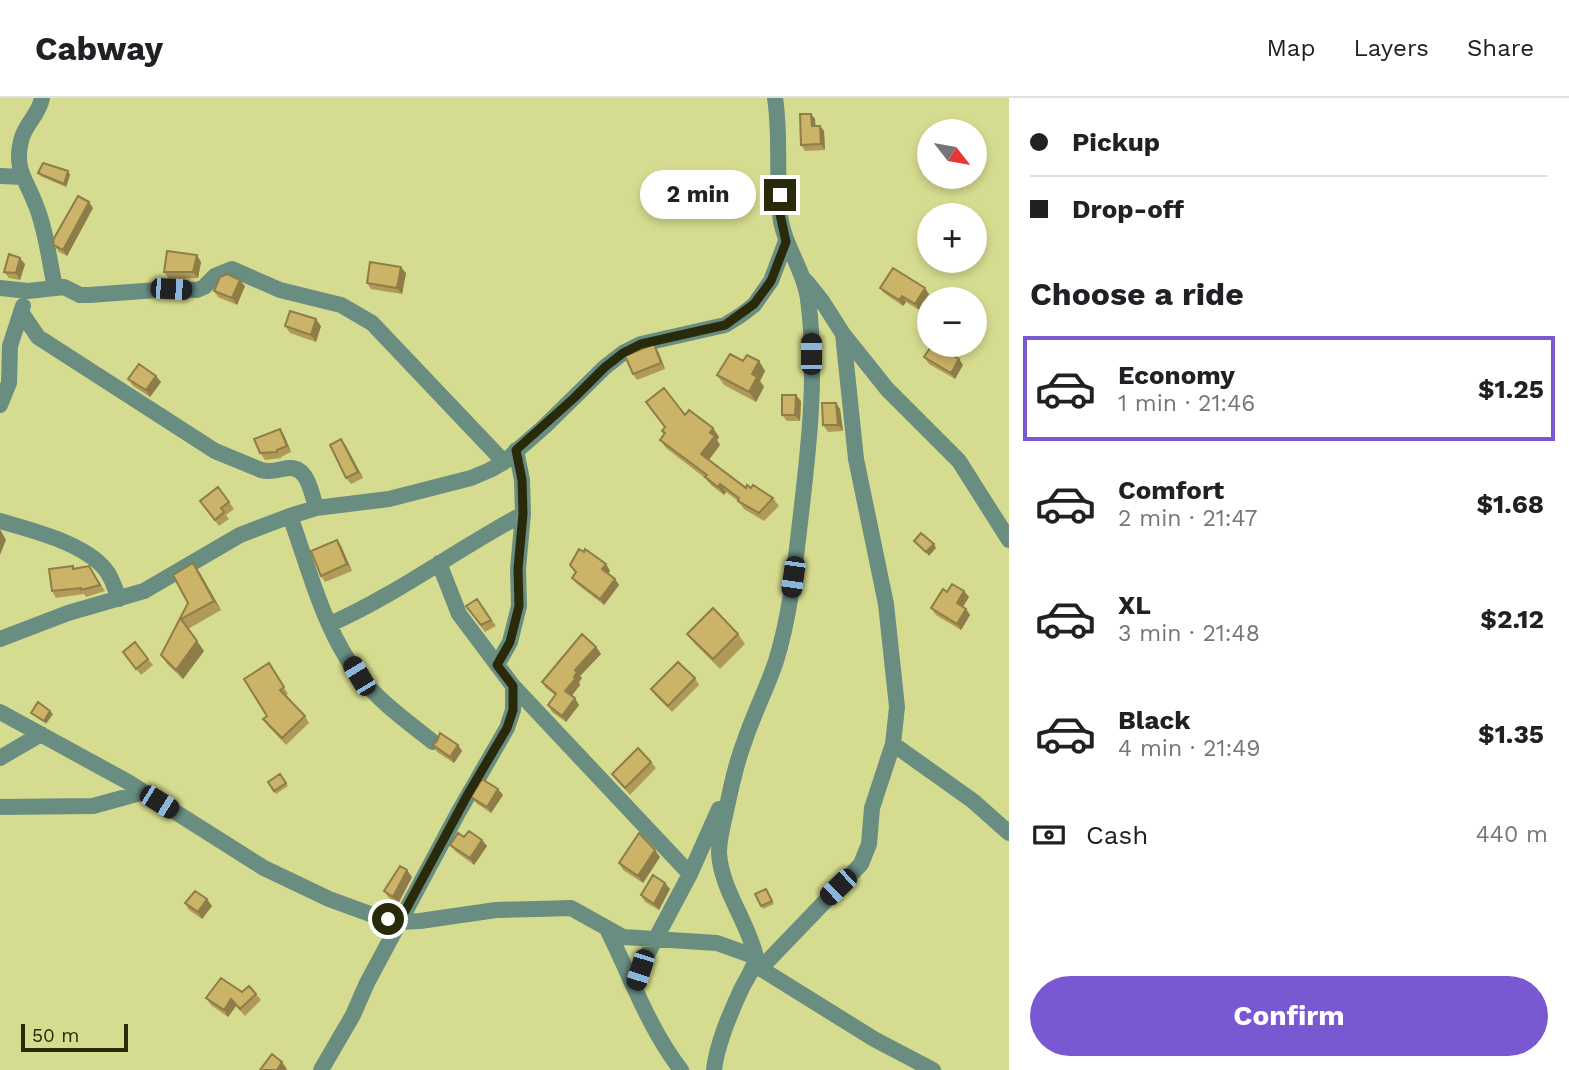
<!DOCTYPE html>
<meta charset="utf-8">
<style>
:root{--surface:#fff;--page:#f6f6f6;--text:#202124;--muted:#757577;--line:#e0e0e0;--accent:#7958d2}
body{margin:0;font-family:"Work Sans",sans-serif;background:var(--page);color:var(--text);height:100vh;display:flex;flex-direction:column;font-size:26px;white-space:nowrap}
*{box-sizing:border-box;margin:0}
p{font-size:23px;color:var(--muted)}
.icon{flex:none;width:38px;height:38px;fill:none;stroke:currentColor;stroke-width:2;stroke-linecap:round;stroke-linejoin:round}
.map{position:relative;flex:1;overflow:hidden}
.sheet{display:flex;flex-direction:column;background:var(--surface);width:560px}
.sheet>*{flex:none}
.guide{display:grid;align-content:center;height:154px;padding:0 21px;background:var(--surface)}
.needle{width:46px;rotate:121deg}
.controls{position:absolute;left:917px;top:21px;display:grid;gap:14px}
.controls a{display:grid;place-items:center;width:70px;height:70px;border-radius:50%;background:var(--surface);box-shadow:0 4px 10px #0003;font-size:35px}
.scale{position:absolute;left:21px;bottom:18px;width:107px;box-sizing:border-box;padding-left:7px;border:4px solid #292a0a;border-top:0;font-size:19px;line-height:24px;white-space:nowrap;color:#292a0a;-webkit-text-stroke:5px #d6dc8f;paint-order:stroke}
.end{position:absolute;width:32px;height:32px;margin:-16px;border:9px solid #292a0a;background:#fff;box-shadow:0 0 0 4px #fff}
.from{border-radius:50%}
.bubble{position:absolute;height:49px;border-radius:24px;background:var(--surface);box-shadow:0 4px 10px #0003;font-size:23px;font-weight:700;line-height:49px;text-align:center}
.car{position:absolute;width:21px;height:42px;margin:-21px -10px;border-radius:9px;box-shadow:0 0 5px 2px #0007;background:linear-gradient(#222 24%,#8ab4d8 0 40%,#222 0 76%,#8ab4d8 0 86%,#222 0)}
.guide b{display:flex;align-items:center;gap:24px;height:66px;font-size:26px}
.guide b+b{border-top:2px solid var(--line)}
.guide i{width:18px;height:18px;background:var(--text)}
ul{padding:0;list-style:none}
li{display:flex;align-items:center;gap:21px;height:105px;margin:0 14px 10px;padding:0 7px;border:4px solid transparent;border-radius:0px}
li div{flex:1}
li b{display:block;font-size:26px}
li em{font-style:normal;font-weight:700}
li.selected{border-color:var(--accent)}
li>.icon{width:63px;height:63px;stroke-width:1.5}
h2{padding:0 21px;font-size:32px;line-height:84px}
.pay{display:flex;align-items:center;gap:18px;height:77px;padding:0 21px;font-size:26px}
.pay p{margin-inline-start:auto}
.cta{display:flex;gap:14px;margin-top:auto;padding:14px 21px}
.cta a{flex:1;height:80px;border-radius:42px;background:var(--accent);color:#fff;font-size:28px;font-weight:700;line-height:80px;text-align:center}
header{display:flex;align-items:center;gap:42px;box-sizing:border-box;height:98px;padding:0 35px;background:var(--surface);border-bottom:2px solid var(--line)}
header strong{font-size:33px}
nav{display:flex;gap:38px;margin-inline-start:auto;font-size:24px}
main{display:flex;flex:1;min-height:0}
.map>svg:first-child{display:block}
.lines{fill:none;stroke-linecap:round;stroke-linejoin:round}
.minor{stroke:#698d81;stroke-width:16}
.wall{fill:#af9a59}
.shaded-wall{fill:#8e7d48}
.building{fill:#cbb367;stroke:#8e7d48;stroke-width:2}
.route{stroke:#292a0a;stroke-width:9}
</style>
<header>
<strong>Cabway</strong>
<nav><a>Map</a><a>Layers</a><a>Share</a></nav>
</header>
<main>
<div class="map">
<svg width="1009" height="972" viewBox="0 0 1009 972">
<rect width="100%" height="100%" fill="#d6dc8f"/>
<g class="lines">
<path class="minor" d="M42 0C39 17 24 27 21 43 14 70 26 82 35 105 46 131 49 162 55 189
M0 78 22 79
M806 183 822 203 843 236 887 291 959 363 1009 442
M0 190 28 193 64 189 80 197H89L171 191 197 192 204 189 215 178 232 171 280 192 341 207 372 225 504 364
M21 214 38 239 215 353 261 372C272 375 279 371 289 370 308 368 312 397 316 410
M0 307 9 285 10 248 23 208
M290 418C309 470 325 537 361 580 381 605 408 624 433 644
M0 423C31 432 84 445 105 471 112 479 115 491 119 501
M330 526C398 496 457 451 523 416
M0 541 68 515 144 493 240 437 290 418 316 410 389 401 471 380 490 372 504 364 545 328 605 269 623 255 641 246 725 227 741 217 754 207 771 183 786 143
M497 567 510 544 519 508 518 471 523 416 522 382 516 352
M513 588 690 776
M0 614 128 684 264 770 329 801 381 820 399 824 420 823 496 812 571 810 623 839 717 845 756 859
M893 646 973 703 1009 735
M0 660 41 636
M0 709 93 708 144 694
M607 831C631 879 648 929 681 972
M755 867 874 941 933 972
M760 871 861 766 869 746 872 710 893 646 897 609 886 506 856 361 843 236
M635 889 647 857 690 776 719 711
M321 972 353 917 367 885 458 715 507 630 513 612V588L459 516 439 465
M714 972C717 946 729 918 740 894 745 882 754 872 756 859 748 824 721 791 719 755 719 740 723 727 726 713 731 689 736 665 745 642 754 615 767 590 776 563 789 521 794 477 799 433 808 357 818 277 808 201 804 171 783 147 780 116 776 77 781 39 775 0"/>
</g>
<path class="wall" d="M811 16 815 21V28H820L824 33 825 52 805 53 801 47Z
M68 73 70 77 66 89 40 78 38 75Z
M93 110 67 158 59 154 54 147Z
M201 164 198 180 169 181 164 174Z
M25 166 20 182 9 180 4 174Z
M406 175 402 196 371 191 367 185Z
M245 188 237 207 218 199 214 193Z
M880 190 929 196 919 212 906 204 903 208 884 195Z
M285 228H321L316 244 290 235Z
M658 253 665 271 637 282 633 276Z
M924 259 963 267 955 281 929 266Z
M743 263H759L765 273 760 283 764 289 756 304 724 287 717 277Z
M156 278 161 284 150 299 133 288 128 281Z
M801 303 800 323H787L782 317Z
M836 305 840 311 843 333 828 334 823 327Z
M685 317 713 330 719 339 717 342 720 347 709 362 746 390 773 400 779 408 764 423 744 411 738 403 726 394 724 397 711 387 705 380 666 350 660 342 664 336 662 333Z
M280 331 284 337 291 354 281 359 282 360 265 362 260 355Z
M341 341 346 348 363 380 351 386 346 380Z
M218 389 234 411 226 417 229 421 219 428 200 403Z
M337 442 341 448 352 473 325 484 321 478Z
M606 466 610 473 608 476 615 481 619 487 604 507 577 486 572 480 575 475 570 467Z
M89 468 105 493 86 499 84 496 56 500 52 493 74 470Z
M200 475 221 512 188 531 204 553 183 581 167 566 161 557 188 505Z
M964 493 969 499 963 509 966 511 970 517 961 532 936 517 931 510 947 494Z
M477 501 496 528 485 534 466 508Z
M687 536H738L745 546 720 571 694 545Z
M596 549 601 556 580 578 582 580 579 584 580 587 571 598 579 607 566 624 552 614 548 607 555 597 546 590 542 584Z
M123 554 148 561 153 567 141 577Z
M269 565 288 596 285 598 305 618 309 625 286 647 268 628 263 621 267 618Z
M695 580 699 587 672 614 656 598 651 591Z
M433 647H458L462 653 454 665 437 654Z
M651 664 656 670 630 697 612 676Z
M280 676 288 688 276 696 268 684Z
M503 697 491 715 476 705 471 699Z
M464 739 482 742 487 748 474 767 455 753 450 747Z
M655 752 660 759 643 785 623 772 619 765Z
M412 779 398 806 389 800 384 793Z
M670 791 659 812 645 804 641 797Z
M766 791 774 806 763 811 761 808Z
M185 805 212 808 202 821 189 812Z
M242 894 256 896 261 902 245 918 236 908 228 919 211 907 206 900Z"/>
<path class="shaded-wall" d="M811 16 815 21 816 34 812 28Z
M820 28 824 33 825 52 821 46Z
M68 73 70 77 66 89 64 86Z
M89 104 93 110 67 158 63 152Z
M197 157 201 164 198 180 193 174Z
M20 160 25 166 20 182 16 175Z
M401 169 406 175 402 196 397 190Z
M240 182 245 188 237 207 232 200Z
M925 190 929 196 919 212 915 206Z
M902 198 906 204 903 208 899 202Z
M316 221 321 228 316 244 311 237Z
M654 246 658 253 665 271 661 265Z
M959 261 963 267 955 281 951 275Z
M759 263 765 273 760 283 764 289 756 304 749 294 752 276Z
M156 278 161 284 150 299 146 292Z
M796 297 801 303 800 323 795 317Z
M836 305 840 311 843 333 838 327Z
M713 330 719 339 717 342 720 347 707 364 701 356 710 335Z
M280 331 284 337 291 354 287 348Z
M341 341 346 348 363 380 358 374Z
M720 386 726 394 724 397 718 389Z
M0 431 6 442 0 457Z
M337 442 341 448 352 473 347 466Z
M934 446 936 450 929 458 926 454Z
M193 465 200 475 221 512 214 503Z
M606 466 610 473 607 478 602 471Z
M615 481 619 487 604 507 600 501Z
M964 493 969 499 961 511 957 505Z
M966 511 970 517 961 532 957 526Z
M197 543 204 553 183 581 176 572Z
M596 549 601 556 580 578 582 580 579 584 580 587 570 600 565 593 574 579 575 572Z
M575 600 579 607 566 624 562 618Z
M50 613 53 616 46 626 44 623Z
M458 647 462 653 454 665 450 659Z
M498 691 503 697 491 715 487 709Z
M482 742 487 748 474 767 470 760Z
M655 752 660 759 643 785 638 778Z
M407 772 412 779 398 806 393 799Z
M665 785 670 791 659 812 654 806Z
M207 801 212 808 202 821 198 814Z
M231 901 236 908 228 919 224 912Z
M282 964 287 971 286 972H277Z"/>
<path class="building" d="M800 16H811L812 28H820L821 46 801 47Z
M43 65 68 73 64 86 38 75Z
M78 98 89 104 63 152 54 147 53 142Z
M167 153 197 157 193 174H164Z
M9 156 20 160 16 175 4 174Z
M370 164 401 169 397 190 367 185Z
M893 170 925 190 915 206 902 198 899 202 880 190Z
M227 176 240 182 232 200 214 193 220 179Z
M949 195 958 201H944Z
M290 213 316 221 311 237 285 228Z
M654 246 661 265 633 276 625 258Z
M932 247H935L959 261 951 275 924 259Z
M730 256 743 263 747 257 759 263 752 276 757 279 749 294 717 277Z
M139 266 156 278 146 292 128 281Z
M664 290 685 317 689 312 713 330 710 335 715 338 701 356 746 390 747 387 751 390 753 387 773 400 759 415 738 403 739 400 720 386 718 389 705 379 707 377 660 342 665 335 662 333 665 329 646 304Z
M782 297H796L795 317H782Z
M822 305H836L838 327H823Z
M280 331 287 348 277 352V354L260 355 254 341Z
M341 341 358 374 346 380 330 347Z
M218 389 229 404 221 410 224 414 215 422 200 403Z
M921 435 934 446 926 454 914 443Z
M337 442 347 466 321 478 311 453Z
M579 451 584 454 585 451 606 466 602 471 615 481 600 501 572 480 576 474 570 467Z
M193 465 214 503 181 521 197 543 176 572 161 557 188 505 173 477Z
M73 468V471L89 468 100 487 81 492V490L52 493 49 471Z
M952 486 964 493 957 505 966 511 957 526 931 510 943 491 947 494Z
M477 501 491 522 481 527 466 508Z
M713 510 738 536 713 561 687 536Z
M582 536 596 549 575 572 577 574 574 579 576 580 565 593 575 600 562 618 548 607 556 596 542 584Z
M135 544 148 561 136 571 123 554Z
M678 564 695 580 668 608 651 591Z
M269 565 284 589 280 592 305 618 282 640 263 621 267 618 244 581Z
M38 604 50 613 44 623 31 615Z
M440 635 458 647 450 659 433 647 437 643Z
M638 650 651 664 625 690 612 676Z
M280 676 286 685 274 693 268 684Z
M482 681 498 691 487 709 471 699Z
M469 733 482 742 470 760 450 747 458 735 464 739Z
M639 735 655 752 638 778 619 765Z
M400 768 407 772 393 799 384 793Z
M653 777 665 785 654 806 641 797Z
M766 791 772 803 761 808 755 796Z
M195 793 207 801 198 814 185 805Z
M221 880 242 894 249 888 256 896 240 911 231 901 224 912 206 900Z
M272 956 282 964 277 972H260Z"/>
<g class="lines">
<path class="route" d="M388 821 399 824 468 696 507 630 513 612V588L497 567 510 544 519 508 518 471 523 416 522 382 516 352 574 300 605 269 623 255 641 246 725 227 754 206 771 183 786 144 780 116V97"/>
</g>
</svg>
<div class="controls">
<a><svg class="needle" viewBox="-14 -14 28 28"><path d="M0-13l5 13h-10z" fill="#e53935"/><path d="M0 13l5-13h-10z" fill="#757577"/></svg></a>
<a>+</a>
<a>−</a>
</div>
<div class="scale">50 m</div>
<i class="end from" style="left:388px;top:821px"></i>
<i class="end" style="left:780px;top:97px"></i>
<div class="bubble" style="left:640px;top:72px;width:116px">2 min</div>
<i class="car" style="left:171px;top:191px;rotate:93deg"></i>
<i class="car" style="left:811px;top:256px;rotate:0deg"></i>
<i class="car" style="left:793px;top:479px;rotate:188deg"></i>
<i class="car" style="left:359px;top:578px;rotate:329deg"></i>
<i class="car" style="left:159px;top:704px;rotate:122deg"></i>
<i class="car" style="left:838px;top:789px;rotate:226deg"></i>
<i class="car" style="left:640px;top:872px;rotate:198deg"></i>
</div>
<section class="sheet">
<div class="guide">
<b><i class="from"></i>Pickup</b>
<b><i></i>Drop-off</b>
</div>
<h2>Choose a ride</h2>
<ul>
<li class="selected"><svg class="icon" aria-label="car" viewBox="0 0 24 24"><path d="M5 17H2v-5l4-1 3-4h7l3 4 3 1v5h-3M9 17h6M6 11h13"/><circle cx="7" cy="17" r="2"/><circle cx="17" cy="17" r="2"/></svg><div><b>Economy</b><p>1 min · 21:46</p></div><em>$1.25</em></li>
<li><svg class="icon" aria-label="car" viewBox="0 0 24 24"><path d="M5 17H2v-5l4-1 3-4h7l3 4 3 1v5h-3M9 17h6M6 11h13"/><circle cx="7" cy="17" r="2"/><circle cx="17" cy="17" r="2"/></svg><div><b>Comfort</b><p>2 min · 21:47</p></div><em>$1.68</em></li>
<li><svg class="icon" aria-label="car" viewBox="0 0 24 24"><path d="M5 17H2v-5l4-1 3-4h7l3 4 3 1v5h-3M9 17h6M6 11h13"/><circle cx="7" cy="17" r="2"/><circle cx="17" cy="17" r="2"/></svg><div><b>XL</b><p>3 min · 21:48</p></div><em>$2.12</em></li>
<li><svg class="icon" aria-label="car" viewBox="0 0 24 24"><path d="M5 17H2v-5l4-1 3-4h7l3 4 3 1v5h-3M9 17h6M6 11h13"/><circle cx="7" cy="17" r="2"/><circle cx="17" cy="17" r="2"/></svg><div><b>Black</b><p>4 min · 21:49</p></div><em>$1.35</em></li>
</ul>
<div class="pay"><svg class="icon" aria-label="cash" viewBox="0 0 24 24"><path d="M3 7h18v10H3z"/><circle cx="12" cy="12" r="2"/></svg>Cash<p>440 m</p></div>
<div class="cta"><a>Confirm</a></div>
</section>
</main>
